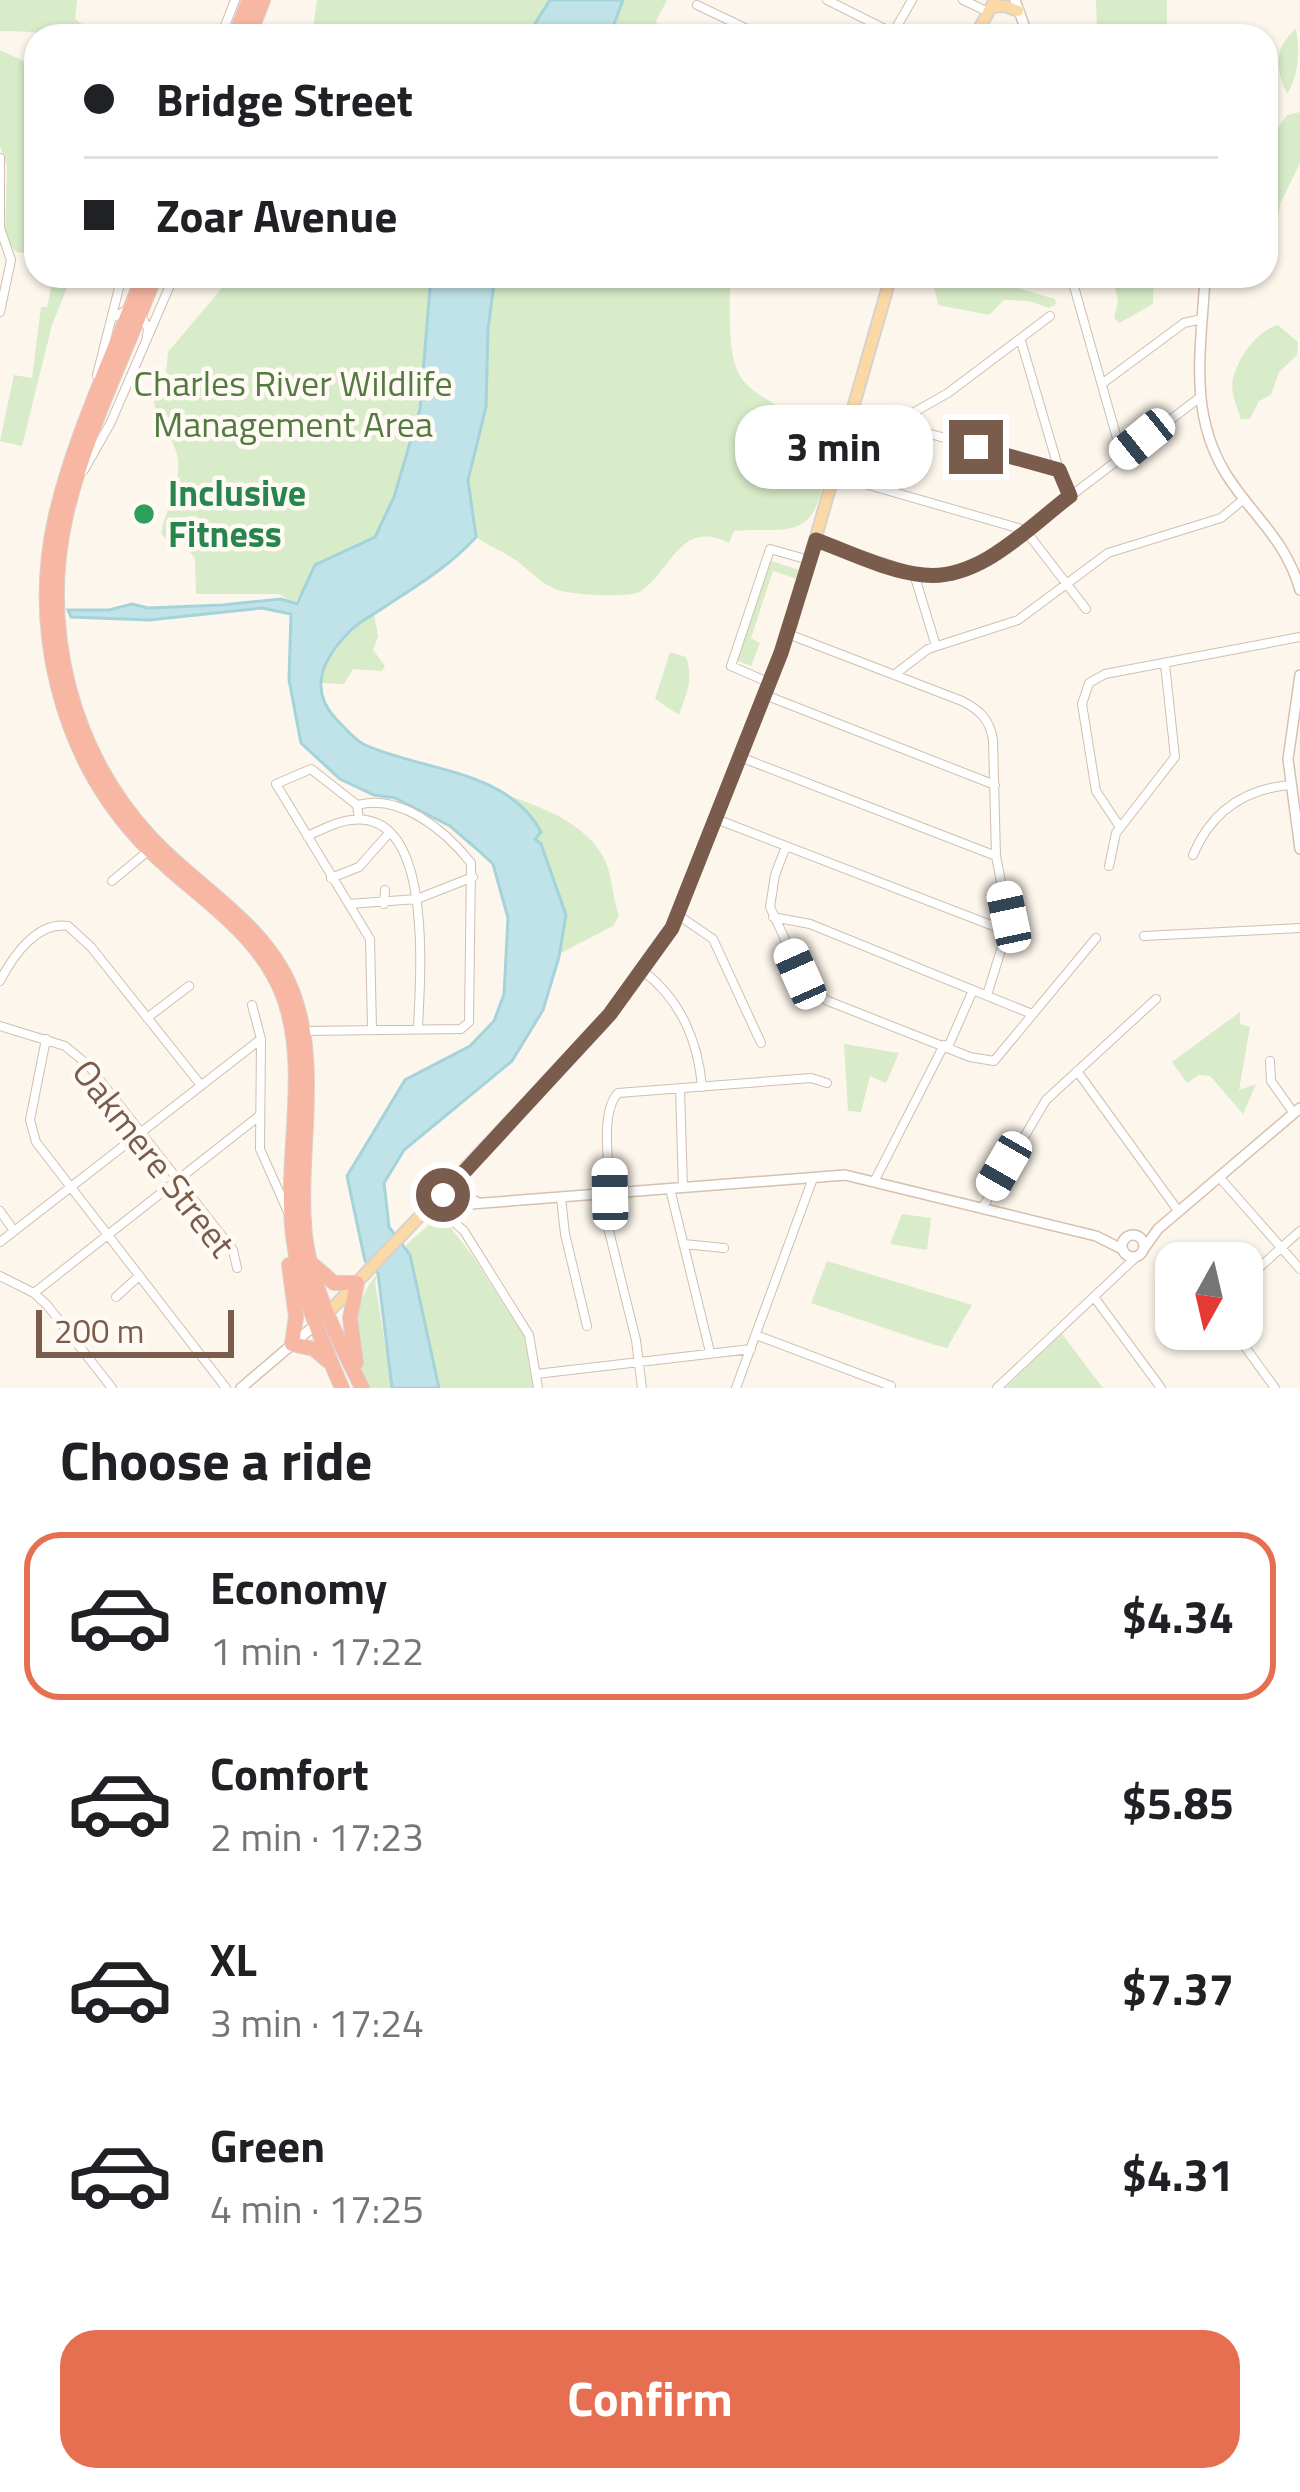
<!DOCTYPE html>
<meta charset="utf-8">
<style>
:root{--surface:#fff;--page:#f2f2f2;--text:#202124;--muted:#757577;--line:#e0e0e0;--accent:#e76f51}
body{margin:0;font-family:"Titillium Web",sans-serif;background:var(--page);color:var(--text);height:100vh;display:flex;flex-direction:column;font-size:45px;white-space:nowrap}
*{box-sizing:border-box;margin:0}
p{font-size:39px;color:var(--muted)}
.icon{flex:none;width:66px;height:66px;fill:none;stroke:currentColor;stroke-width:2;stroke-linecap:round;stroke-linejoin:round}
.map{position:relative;height:1388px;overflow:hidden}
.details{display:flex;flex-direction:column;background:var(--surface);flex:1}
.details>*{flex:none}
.top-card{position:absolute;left:24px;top:24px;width:1254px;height:264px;border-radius:36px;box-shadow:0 3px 9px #0004;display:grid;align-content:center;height:264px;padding:0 60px;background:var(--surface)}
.needle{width:78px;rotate:188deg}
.tools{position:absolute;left:1155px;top:1242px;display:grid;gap:24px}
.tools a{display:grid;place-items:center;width:108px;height:108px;border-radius:24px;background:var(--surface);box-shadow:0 3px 9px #0004;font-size:60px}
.scale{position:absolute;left:36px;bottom:30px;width:198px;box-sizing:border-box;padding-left:12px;border:6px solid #7a5c4d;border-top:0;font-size:33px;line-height:42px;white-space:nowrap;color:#7a5c4d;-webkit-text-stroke:9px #fffaf3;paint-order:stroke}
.end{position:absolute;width:54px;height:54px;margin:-27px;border:15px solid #7a5c4d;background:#fff;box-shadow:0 0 0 6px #fff}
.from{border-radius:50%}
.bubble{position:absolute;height:84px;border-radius:36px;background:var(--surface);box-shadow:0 3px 9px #0004;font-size:39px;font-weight:700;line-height:84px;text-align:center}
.car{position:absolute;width:36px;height:72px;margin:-36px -18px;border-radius:15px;box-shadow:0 0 9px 3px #0007;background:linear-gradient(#fff 24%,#345 0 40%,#fff 0 76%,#345 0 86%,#fff 0)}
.top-card b{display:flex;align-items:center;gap:42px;height:114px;font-size:45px}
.top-card b+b{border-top:3px solid var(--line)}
.top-card i{width:30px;height:30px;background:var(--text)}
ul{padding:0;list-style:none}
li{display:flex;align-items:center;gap:36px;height:168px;margin:0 24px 18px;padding:0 36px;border:6px solid transparent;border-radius:36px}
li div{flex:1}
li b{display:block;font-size:45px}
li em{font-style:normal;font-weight:700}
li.current{border-color:var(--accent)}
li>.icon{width:108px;height:108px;stroke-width:1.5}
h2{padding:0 60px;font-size:54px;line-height:144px}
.cta{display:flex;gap:24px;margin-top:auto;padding:24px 60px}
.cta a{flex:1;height:138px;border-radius:36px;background:var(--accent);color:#fff;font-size:48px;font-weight:700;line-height:138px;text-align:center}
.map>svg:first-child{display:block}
.green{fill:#d8ecc9}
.water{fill:#bfe3e8;stroke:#a5d3da;stroke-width:3}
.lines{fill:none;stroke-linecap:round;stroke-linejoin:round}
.street-casing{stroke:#d1beb0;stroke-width:10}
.secondary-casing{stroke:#d6c0b0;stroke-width:12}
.primary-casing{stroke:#dad1cd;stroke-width:14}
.highway-casing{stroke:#dad1cd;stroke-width:16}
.street{stroke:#fff;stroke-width:8}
.secondary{stroke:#fff;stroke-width:9}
.primary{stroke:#fbd9a5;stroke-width:10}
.highway{stroke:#f7b7a3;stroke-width:14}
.route{stroke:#7a5c4d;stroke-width:15}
.leisure-dot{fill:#2e9e5b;stroke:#fffaf3;stroke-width:4.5}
.labels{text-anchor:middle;stroke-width:9;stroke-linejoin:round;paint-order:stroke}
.park-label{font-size:36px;fill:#537a41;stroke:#fffaf3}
.leisure-label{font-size:36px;font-weight:bold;fill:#27864d;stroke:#fffaf3;text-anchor:start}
.street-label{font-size:36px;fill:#7a5c4d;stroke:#fffaf3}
</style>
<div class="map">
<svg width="1300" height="1388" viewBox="0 0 1300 1388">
<rect width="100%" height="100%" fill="#fdf6ec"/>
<path class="green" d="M0 0H77L75 19 99 36C62 36 35 31 0 31Z
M317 0H550L527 36H312Z
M623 0H667L656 21 661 36H602Z
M1096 0H1167V36H1097Z
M1296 29C1300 51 1299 75 1287 94 1276 70 1273 47 1296 29Z
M36 48V244L30 241 26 253 16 252 5 239 7 166 0 146V50L30 64Z
M1300 112V163L1280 204 1276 232 1271 241H1266V146L1287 115Z
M54 276H72L52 325 22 446 0 441 14 375 32 378 41 307H47Z
M232 276H431L420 409 413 448 394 497 375 537 317 564 294 604 279 594H196L195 558 184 545V532L177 531 169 543 161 533C166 508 183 481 177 454 172 435 155 421 154 400L165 386 168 352Z
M495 276H737L730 283C730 308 727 351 739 374 755 406 828 418 828 455 829 467 823 480 821 491 810 543 775 526 734 531L729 543C678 518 672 573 639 592 628 598 567 595 555 589 537 581 525 565 509 556 498 549 487 545 476 537L467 475 487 386 488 329Z
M932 276H976L1055 299 1056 304 1049 308 1029 301 1004 300 989 315 938 305Z
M1112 276H1154L1153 304 1119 323 1114 318 1118 301Z
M1278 325 1298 342 1297 355 1279 372 1271 395 1259 401 1250 419H1241C1237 408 1230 391 1233 379 1238 357 1257 331 1278 325Z
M769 560 799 570 797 579 773 571 751 638 760 643 751 666 735 660Z
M374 614 378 636 373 650 385 666 382 671 353 669 344 684 320 683C326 653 346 628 374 614Z
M670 652 686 657C694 679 686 695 679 715L655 699Z
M509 796C546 808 595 828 608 868 613 884 613 900 619 916L613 926 561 953 565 906 559 903 541 844 534 839 541 832 530 814Z
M1240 1012V1024L1250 1027 1239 1090 1256 1084 1243 1114 1210 1076 1199 1075 1187 1083 1172 1062Z
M844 1044 899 1053 886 1083 870 1076 861 1112 848 1111Z
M902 1214 931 1218 927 1250 890 1244Z
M445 1220 474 1258 524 1336 533 1388H439L406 1245 433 1221Z
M827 1261 972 1305 947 1348 932 1344 811 1303Z
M378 1273 375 1282 392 1388H367C351 1351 350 1304 378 1273Z
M1062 1334 1103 1388H1005Z"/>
<path class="water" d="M550 0H623L614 24 603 36H527Z
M431 276H495L488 329 486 407 468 480 476 537C448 568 414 587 380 610 369 617 359 622 350 631 324 657 307 688 336 719 344 727 353 738 363 744 421 771 508 769 541 832L535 839 541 844 566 915 559 957 543 1010 512 1061 404 1150 384 1183 389 1227 410 1255 439 1388H392L378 1273 365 1261 347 1176 405 1080 470 1046 494 1021 504 994 508 918 493 864 478 850 450 826 395 798 374 795 340 779 301 743 289 680 291 614 262 608 149 620 71 617 68 610H109L132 604 148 608 222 605 281 599 297 604 315 565 375 537 394 497 420 409Z"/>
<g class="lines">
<defs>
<path id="street" d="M827 0 893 33
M963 0 988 12
M697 5 762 36
M892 35 912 0
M221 36 235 0
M0 158V227
M0 228 11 260 0 312
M1071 276 1122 456
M112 318 125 311 140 314 148 328 147 337
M1021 341 1059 470
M97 375 122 276
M1103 383 1184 323 1202 319
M852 412 1059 470 1070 495
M895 423 948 393 1050 316
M84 470 111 422 174 276
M834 475 1025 530 1086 609
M816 540 921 575C948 577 977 564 1000 550L1199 398
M914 574 936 646
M788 634 962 701C980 710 990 720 993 740L996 856 1009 924 987 995
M894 675 928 649 1018 620 1108 553 1221 518 1244 499
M770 683 731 666 770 549 809 560
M765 695 995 785
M740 757 996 856
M357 805 311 769 276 784 370 939 372 1028
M716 819 1009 932
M1120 827 1096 791 1082 704 1089 683 1105 674 1300 637
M307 836C320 831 336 821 351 820 435 809 420 978 418 1028
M786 846 775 875 770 907 808 989 828 1001 970 1057 994 1061 1096 938
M1193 855C1211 812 1244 789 1290 785
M1109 866 1116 833 1175 757 1165 664
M331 878 359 867 390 832
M112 881 148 851
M349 904 417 899 473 877
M384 904 385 890
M678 915 713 939 761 1043
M773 917 810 924 1032 1014
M1144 936 1300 928
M643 971C680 999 698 1041 702 1087
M0 981C13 956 37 921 68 926L91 947 200 1084
M252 1005 261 1039 260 1149 288 1212
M147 1018 189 986
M0 1026 65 1046 88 1065 233 1250 237 1268
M304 1031 461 1029 469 1022 471 863C445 830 400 793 357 805L359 819
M46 1039 30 1120 36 1142 226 1388
M948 1047 973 990
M1270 1061 1271 1081 1293 1112
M1077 1071 1179 1212
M680 1088 683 1188
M1220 1178 1300 1269
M875 1180 944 1045
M670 1189 710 1352
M610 1194C610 1166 599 1114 618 1093L811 1078 827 1083
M600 1195 636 1340 642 1388
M561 1198 565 1234 587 1326
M983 1207 1046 1100 1156 999
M0 1211 14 1231
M424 1215H446L464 1231 529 1335 538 1388
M0 1242 261 1039
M684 1244 724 1248
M0 1276 34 1293 47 1305 112 1388
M1242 1283 1300 1231
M34 1293 259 1116
M116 1297 139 1276
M1094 1297 1161 1388
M1232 1329 1275 1388
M756 1335 891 1386
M536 1374 751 1349
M736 1388 813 1178
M997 1388 1135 1258"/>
<path id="secondary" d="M1015 0 1028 36
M1205 276C1202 345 1187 411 1226 474 1253 517 1285 538 1300 590
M1300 675 1288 759 1300 849
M452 1187 478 1203
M431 1207 845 1175 1096 1236 1122 1249
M1122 1246a11 11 0 1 1 22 0a11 11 0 1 1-22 0Z
M1143 1250 1158 1229 1300 1108
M241 1388 315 1325"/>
<path id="primary" d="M991 7 1005 6 1018 11
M975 36 995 0
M326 1315 603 1023 672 928 788 634 891 276"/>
<path id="highway" d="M235 36 249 0
M249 36 263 0
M143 276C114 354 75 434 56 515 30 627 60 753 138 838 186 892 258 926 284 998 307 1063 289 1138 291 1206 292 1273 316 1328 342 1388
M155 276C125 354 85 434 66 515 40 629 71 752 151 838 201 892 270 925 295 999 320 1074 297 1158 305 1235 312 1291 338 1338 362 1388
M312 1264 334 1283H357L350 1318 356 1363
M289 1265 296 1317 292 1344 314 1349 328 1361"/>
</defs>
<use href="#street" class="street-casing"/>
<use href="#secondary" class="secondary-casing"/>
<use href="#primary" class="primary-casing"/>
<use href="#highway" class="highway-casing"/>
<use href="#street" class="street"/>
<use href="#secondary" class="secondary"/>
<use href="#primary" class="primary"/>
<use href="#highway" class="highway"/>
</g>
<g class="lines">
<path class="route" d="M443 1195 610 1014 672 928 781 653 816 540C849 552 889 572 924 575 980 581 1030 526 1070 496L1059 470 976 447"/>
</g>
<circle class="leisure-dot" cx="144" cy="514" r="12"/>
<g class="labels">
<g class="park-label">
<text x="293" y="396">Charles River Wildlife<tspan x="293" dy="41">Management Area</tspan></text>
</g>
<g class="leisure-label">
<text x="168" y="506">Inclusive<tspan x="168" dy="41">Fitness</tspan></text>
</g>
<g class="street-label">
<text transform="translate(154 1158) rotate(52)" y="13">Oakmere Street</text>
</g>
</g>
</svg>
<div class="tools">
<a><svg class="needle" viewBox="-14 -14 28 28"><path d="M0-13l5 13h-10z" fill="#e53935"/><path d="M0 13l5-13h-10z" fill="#757577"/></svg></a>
</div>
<div class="scale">200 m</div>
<i class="end from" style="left:443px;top:1195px"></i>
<i class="end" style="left:976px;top:447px"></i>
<div class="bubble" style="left:735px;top:405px;width:198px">3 min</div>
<i class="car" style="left:1142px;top:439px;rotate:231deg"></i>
<i class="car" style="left:1009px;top:917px;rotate:348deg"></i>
<i class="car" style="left:800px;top:974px;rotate:336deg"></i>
<i class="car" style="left:1004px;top:1166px;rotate:210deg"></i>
<i class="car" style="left:610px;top:1194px;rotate:359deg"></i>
<div class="top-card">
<b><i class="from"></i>Bridge Street</b>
<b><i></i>Zoar Avenue</b>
</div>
</div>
<section class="details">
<h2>Choose a ride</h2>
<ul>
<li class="current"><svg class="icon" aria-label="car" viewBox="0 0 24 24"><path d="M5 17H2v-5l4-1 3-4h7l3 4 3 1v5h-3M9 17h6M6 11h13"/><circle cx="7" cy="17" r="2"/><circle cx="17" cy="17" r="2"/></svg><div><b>Economy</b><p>1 min · 17:22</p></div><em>$4.34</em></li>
<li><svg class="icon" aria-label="car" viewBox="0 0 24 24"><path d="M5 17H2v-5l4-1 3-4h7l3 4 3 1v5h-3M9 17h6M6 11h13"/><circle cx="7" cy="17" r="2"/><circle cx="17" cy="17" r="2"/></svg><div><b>Comfort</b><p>2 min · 17:23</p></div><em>$5.85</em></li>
<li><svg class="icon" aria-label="car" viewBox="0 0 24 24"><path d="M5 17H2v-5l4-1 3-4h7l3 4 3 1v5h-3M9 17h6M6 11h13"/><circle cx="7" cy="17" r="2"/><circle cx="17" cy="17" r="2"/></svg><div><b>XL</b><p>3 min · 17:24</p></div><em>$7.37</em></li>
<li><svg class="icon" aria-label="car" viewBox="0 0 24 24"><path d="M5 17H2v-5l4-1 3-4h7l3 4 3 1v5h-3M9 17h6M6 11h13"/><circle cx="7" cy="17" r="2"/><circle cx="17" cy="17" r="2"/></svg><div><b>Green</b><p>4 min · 17:25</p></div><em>$4.31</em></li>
</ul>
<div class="cta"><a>Confirm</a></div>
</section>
